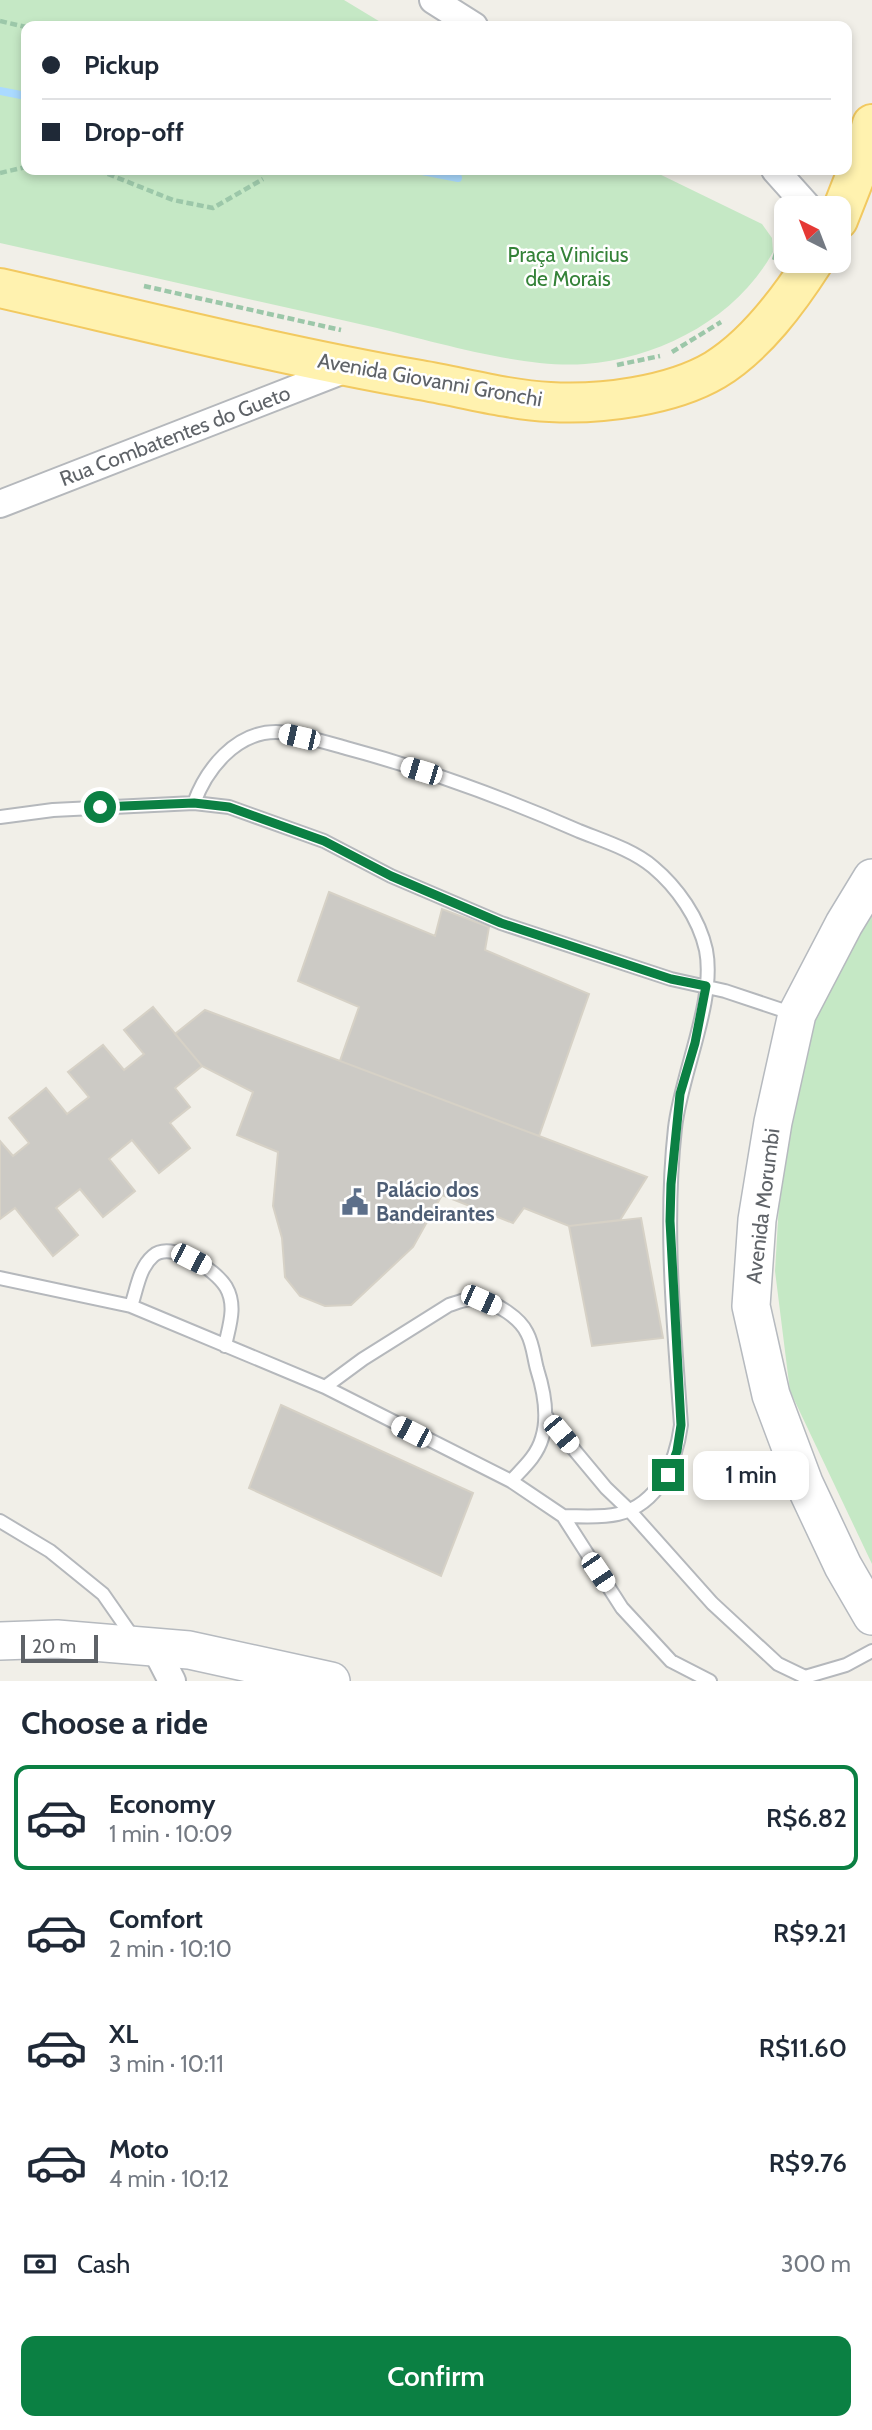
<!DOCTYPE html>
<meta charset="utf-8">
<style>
:root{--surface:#fff;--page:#f2f2f3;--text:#1f2937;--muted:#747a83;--line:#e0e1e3;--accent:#0b8043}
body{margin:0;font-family:Cabin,sans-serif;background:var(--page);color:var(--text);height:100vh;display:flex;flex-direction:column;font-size:26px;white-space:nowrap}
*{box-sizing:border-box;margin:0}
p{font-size:23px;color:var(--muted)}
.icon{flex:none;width:38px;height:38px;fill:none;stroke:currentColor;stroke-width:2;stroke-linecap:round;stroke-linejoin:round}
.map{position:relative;height:1681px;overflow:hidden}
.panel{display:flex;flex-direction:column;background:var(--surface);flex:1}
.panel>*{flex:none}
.hud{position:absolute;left:21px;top:21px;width:831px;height:154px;border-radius:14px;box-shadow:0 4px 10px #0003;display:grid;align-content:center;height:154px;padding:0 21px;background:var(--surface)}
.needle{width:46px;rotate:318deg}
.controls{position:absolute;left:774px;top:196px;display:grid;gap:14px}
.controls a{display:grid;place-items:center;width:77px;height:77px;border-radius:14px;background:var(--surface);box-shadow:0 4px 10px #0003;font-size:35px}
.scale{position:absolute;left:21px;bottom:18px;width:77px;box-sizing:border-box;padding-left:7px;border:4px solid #5f6368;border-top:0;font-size:19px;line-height:24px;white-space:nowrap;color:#5f6368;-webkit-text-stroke:5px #fff;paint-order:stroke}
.end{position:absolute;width:32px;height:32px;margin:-16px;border:9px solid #0b8043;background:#fff;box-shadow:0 0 0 4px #fff}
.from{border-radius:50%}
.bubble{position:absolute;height:49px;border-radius:14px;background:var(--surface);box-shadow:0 4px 10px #0003;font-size:23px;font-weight:600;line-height:49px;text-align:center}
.car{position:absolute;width:21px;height:42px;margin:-21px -10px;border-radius:9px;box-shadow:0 0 5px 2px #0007;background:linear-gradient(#fff 24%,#345 0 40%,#fff 0 76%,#345 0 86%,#fff 0)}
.hud b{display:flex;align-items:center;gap:24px;height:66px;font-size:26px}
.hud b+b{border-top:2px solid var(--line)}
.hud i{width:18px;height:18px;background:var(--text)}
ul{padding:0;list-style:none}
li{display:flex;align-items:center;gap:21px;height:105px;margin:0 14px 10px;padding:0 7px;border:4px solid transparent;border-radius:14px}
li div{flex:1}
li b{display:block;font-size:26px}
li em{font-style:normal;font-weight:600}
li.active{border-color:var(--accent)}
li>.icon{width:63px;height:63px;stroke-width:1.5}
h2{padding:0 21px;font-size:32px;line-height:84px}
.pay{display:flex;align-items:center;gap:18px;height:77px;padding:0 21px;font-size:26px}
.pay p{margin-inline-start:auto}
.action{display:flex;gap:14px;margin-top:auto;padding:14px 21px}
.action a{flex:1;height:80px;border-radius:14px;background:var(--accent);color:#fff;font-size:28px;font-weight:600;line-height:80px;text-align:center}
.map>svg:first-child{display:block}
.green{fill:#c5e8c5}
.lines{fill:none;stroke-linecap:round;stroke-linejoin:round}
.stream{stroke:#aadaff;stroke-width:8}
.building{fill:#cccac5;stroke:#d6d1c6;stroke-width:2}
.lane-casing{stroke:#b5b8bc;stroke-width:16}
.street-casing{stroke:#b5b8bc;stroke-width:30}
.secondary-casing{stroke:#b6babf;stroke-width:40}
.primary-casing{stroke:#f2c960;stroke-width:42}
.path{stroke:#9cc7a9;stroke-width:4.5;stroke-dasharray:7 3.5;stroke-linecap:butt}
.lane{stroke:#fff;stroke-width:12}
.street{stroke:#fff;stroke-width:26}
.secondary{stroke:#fff;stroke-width:37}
.primary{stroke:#fff2af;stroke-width:38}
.route{stroke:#0b8043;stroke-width:9}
.labels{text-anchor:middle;stroke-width:5;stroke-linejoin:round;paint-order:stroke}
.park-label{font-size:21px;fill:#348238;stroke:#fff}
.street-label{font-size:21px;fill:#5f6368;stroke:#fff}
.service-label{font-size:21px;font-weight:bold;fill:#4e5e75;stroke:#fff;text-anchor:start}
</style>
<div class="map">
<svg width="872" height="1681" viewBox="0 0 872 1681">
<rect width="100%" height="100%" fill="#f1efe8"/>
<path class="green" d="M0 0H344L387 26H26V170H651L762 224 772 238 773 252C736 319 659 358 585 364 525 369 436 342 377 328 251 300 126 271 0 243Z
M872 895V1564L790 1391 775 1271 785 1103 826 965Z"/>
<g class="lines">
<path class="stream" d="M0 91 26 96
M417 170 458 178"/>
</g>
<path class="building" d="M329 892 435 936 442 909 489 927 485 950 589 994 539 1136 340 1061 359 1007 298 981Z
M153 1007 202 1066 175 1088 190 1107 170 1123 190 1148 159 1173 132 1140 109 1159 135 1191 103 1217 80 1189 56 1208 78 1235 53 1256 15 1208 0 1219V1141L13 1156 29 1143 9 1118 46 1088 67 1114 89 1097 68 1072 103 1045 124 1070 144 1054 124 1030Z
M205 1010 539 1136 647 1177 620 1220 569 1226 524 1208 513 1223 442 1195 413 1247 351 1305 325 1306 300 1296 285 1277 282 1238 273 1206 278 1152 237 1135 253 1092 202 1066 175 1034Z
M641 1218 663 1338 592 1346 569 1226Z
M281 1405 473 1493 441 1576 249 1488Z"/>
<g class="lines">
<defs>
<path id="lane" d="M194 803C206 770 235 732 276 732 292 732 328 743 346 748 425 769 504 798 579 831 604 841 633 850 653 867 677 887 699 918 706 950 716 1001 681 1074 675 1128 664 1226 674 1327 681 1425 676 1462 659 1504 618 1514 601 1518 581 1516 563 1516
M0 817 53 810 194 803 229 807 324 841 391 876 501 923 671 979 725 991 794 1014
M0 1278 131 1306 325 1387 511 1481 563 1516 622 1608 671 1661 710 1681
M131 1306C137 1289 139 1268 153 1256 171 1240 215 1269 226 1287 237 1306 229 1326 225 1346
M325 1387 363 1359 449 1305C459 1302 469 1297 480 1300 497 1303 520 1318 527 1333 533 1344 534 1358 537 1369 544 1391 549 1416 542 1438 537 1456 523 1468 511 1481
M546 1416 606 1488 629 1510 712 1603 778 1664 805 1677 846 1665 872 1651
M0 1521 50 1551 103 1594 135 1640"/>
<path id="street" d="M433 0 474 26
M775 170 809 208
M0 504 349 368
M155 1648 172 1681"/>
<path id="secondary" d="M872 878 844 924 797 1014 773 1122 757 1220 751 1306 771 1395 804 1483 843 1566 872 1616
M0 1641 57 1639 189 1650 331 1681"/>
<path id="primary" d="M838 220 862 159 872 124
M0 288C140 320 279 355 420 380 461 387 508 400 550 402 600 405 671 396 715 370 756 345 789 300 814 261"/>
</defs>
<use href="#lane" class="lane-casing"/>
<use href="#street" class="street-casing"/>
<use href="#secondary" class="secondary-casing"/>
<use href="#primary" class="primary-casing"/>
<path class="path" d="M0 21 26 27
M98 170 173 200 213 208 263 179
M0 173 26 167
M774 260 782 233 786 231
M144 286 341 330
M672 352 721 322
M617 365 660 356"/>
<use href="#lane" class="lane"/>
<use href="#street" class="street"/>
<use href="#secondary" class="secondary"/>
<use href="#primary" class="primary"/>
</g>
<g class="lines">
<path class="route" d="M100 807 194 803 229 807 324 841 391 876 501 923 671 979 706 986 695 1043 680 1094 671 1184 670 1221 681 1425 677 1451 668 1475"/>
</g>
<defs>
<symbol id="civic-bare" viewBox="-9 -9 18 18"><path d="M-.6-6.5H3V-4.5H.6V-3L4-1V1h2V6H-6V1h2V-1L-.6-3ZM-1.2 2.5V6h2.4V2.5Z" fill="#5c6f8a" stroke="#fff" stroke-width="2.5" paint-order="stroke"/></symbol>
</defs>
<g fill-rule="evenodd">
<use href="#civic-bare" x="336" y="1183" width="38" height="38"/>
</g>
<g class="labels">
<g class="park-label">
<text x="568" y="262">Praça Vinicius<tspan x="568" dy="24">de Morais</tspan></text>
</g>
<g class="street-label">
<text transform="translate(430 380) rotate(10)" y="7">Avenida Giovanni Gronchi</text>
<text transform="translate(175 436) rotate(-21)" y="7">Rua Combatentes do Gueto</text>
<text transform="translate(763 1206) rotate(-83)" y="7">Avenida Morumbi</text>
</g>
<g class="service-label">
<text x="376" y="1197">Palácio dos<tspan x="376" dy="24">Bandeirantes</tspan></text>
</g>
</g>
</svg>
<div class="controls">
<a><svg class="needle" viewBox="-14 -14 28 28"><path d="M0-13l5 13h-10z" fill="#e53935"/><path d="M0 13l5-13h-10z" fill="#747a83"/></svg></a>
</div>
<div class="scale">20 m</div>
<i class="end from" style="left:100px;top:807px"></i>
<i class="end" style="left:668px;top:1475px"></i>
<div class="bubble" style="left:693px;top:1451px;width:116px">1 min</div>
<i class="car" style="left:299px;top:737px;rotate:283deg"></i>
<i class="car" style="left:421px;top:771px;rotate:287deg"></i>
<i class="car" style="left:191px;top:1259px;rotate:117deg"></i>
<i class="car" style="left:481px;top:1300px;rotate:114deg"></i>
<i class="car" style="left:411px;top:1432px;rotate:297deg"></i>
<i class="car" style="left:561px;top:1434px;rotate:140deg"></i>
<i class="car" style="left:598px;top:1572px;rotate:146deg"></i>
<div class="hud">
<b><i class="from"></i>Pickup</b>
<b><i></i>Drop-off</b>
</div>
</div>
<section class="panel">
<h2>Choose a ride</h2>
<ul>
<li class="active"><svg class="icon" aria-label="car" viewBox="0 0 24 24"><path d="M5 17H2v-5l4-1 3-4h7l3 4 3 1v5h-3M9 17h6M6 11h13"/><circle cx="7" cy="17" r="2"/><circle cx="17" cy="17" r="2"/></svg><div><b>Economy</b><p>1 min · 10:09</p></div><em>R$6.82</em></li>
<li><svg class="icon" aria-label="car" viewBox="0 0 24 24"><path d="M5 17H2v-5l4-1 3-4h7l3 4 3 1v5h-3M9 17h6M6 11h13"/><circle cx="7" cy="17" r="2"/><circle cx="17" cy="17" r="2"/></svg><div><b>Comfort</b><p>2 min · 10:10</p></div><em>R$9.21</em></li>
<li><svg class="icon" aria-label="car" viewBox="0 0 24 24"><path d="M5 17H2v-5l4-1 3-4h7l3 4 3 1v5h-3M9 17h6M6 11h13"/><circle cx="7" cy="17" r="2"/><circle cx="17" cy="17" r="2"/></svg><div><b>XL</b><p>3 min · 10:11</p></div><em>R$11.60</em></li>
<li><svg class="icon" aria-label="car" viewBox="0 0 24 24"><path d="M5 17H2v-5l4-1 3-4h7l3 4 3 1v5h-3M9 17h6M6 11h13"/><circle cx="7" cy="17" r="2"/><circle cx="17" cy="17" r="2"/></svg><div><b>Moto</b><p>4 min · 10:12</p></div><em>R$9.76</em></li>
</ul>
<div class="pay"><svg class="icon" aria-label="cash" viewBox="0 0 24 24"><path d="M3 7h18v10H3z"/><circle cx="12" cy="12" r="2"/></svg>Cash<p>300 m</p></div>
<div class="action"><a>Confirm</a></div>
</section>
